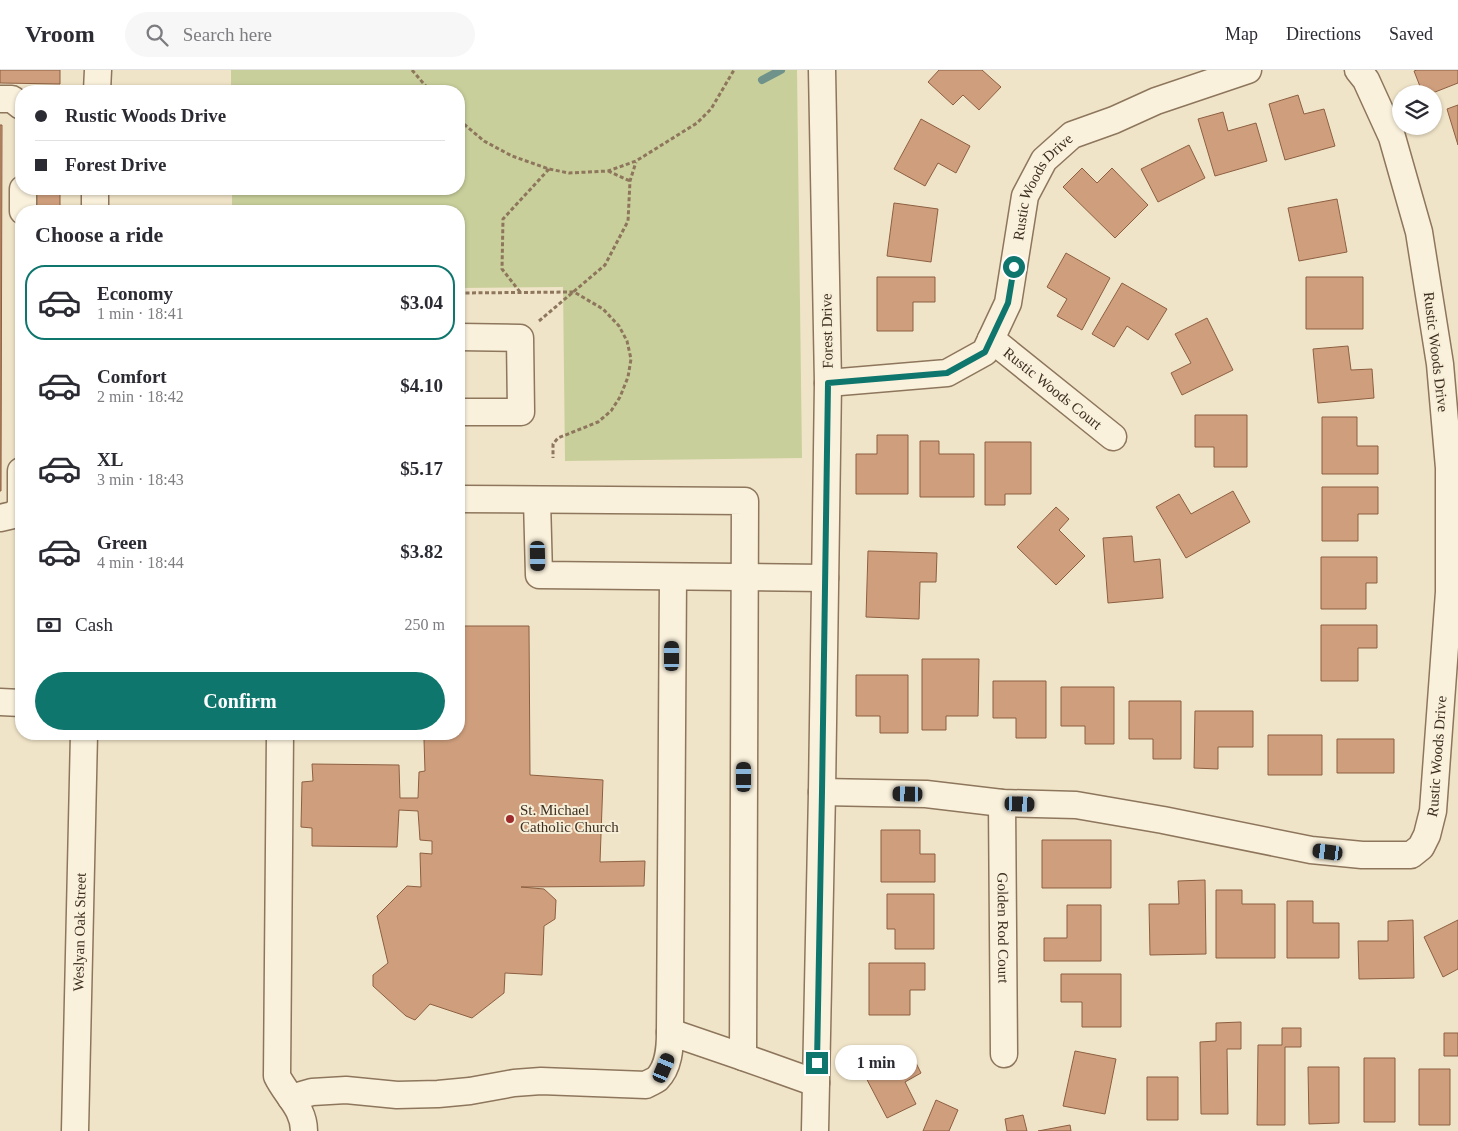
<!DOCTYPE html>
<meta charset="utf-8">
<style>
:root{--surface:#fff;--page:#f7f7f7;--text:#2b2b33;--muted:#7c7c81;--line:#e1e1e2;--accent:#0f766e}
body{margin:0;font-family:"Times New Roman",serif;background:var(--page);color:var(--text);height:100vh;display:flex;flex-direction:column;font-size:19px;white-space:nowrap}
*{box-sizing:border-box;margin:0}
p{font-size:16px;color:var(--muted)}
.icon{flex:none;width:28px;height:28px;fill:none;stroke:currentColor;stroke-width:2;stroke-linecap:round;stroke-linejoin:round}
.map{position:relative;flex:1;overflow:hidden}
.side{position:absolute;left:15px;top:135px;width:450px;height:535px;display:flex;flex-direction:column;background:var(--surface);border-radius:20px;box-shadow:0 1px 4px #0004}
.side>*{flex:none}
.top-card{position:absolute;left:15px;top:15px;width:450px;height:110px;border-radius:20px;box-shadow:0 1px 4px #0004;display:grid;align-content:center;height:110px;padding:0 20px;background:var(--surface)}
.controls{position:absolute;left:1392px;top:15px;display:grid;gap:10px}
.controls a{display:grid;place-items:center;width:50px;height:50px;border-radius:50%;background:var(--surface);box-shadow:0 1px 4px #0004;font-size:25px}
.end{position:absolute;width:22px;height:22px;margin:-11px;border:6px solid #0f766e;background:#fff;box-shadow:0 0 0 2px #fff}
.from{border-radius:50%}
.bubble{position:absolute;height:35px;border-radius:18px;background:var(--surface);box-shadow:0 1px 4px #0004;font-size:16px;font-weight:800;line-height:35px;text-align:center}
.car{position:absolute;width:15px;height:30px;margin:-15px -8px;border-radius:6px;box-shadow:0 0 4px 1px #0007;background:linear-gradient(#222 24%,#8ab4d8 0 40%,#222 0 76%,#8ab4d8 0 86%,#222 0)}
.top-card b{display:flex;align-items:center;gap:18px;height:48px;font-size:19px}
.top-card b+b{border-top:1px solid var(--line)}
.top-card i{width:12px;height:12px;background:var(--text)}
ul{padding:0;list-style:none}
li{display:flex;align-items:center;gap:15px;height:75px;margin:0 10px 8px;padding:0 10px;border:2px solid transparent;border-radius:20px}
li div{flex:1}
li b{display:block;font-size:19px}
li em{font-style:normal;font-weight:800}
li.current{border-color:var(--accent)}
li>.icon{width:45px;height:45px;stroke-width:1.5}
h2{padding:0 20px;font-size:22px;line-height:60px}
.pay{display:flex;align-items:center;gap:12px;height:55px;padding:0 20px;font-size:19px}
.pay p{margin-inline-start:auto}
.cta{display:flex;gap:10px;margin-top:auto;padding:10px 20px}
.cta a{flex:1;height:58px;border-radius:30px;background:var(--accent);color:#fff;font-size:20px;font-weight:800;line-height:58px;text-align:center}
header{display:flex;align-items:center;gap:30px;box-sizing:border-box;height:70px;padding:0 25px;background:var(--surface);border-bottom:1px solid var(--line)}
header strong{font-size:24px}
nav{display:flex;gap:28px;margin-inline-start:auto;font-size:18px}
.search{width:350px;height:45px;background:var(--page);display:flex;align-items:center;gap:12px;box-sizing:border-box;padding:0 18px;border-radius:28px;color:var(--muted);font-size:19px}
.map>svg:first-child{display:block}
.green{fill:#c9cf9b}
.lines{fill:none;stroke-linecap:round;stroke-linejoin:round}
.stream{stroke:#6f938a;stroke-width:8}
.building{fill:#cf9f7d;stroke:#8d5f41}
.minor-casing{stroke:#8d765c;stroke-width:29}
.path{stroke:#8d765c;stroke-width:3;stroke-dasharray:4 2.5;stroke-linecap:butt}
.minor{stroke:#faf1dc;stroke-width:26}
.route{stroke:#0f766e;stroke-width:6}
.poi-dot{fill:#9e2a2b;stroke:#f7eed8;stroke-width:2}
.labels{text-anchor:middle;stroke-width:4;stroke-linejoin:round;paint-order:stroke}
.street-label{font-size:15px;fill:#3d2e20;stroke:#f7eed8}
.poi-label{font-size:15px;fill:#3d2e20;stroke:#f7eed8;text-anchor:start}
</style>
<header>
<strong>Vroom</strong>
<div class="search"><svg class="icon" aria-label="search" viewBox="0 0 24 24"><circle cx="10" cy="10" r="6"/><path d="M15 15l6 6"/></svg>Search here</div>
<nav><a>Map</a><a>Directions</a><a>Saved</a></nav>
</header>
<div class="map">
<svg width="1458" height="1061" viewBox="0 0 1458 1061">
<rect width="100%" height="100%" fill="#f0e4c8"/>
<path class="green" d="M231 0H797L802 388 565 391 563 217 459 218V141H232V119H459V21H231Z"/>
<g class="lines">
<path class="stream" d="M762 10 781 0"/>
</g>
<path class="building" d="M0 0H60V14L0 13Z
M939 0H982L1001 17 979 40 963 25 953 35 928 12Z
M1417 0H1458V13L1430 24H1423L1414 1Z
M1298 25 1304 44 1324 39 1335 76 1285 90 1269 34Z
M1458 35V75L1447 39Z
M1223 42 1228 61 1256 53 1267 91 1215 106 1198 49Z
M921 49 970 76 956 103 938 93 925 116 894 99Z
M0 55H2L1 421H0Z
M1189 75 1205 108 1158 132 1141 99Z
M1082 98 1097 113 1112 98 1148 135 1115 168 1063 117Z
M36 119H60V141H36Z
M1337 129 1347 182 1299 191 1288 138Z
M894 133 938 139 931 192 887 186Z
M1066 183 1110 208 1082 260 1057 246 1067 229 1047 217Z
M877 207H935V232H913V261H877Z
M1306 207H1363V259H1306Z
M1122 213 1167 239 1148 270 1127 256 1114 277 1092 264Z
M1207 248 1233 300 1182 325 1171 303 1191 293 1175 264Z
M1348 276 1351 300 1372 299 1374 328 1318 333 1313 279Z
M1195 345H1247V397H1214V377H1195Z
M1322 347H1357V376H1378V404H1322Z
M877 365H908V424H856V384H877Z
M920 371H939V384H974V427H920Z
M985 372H1031V424H1005V435H985Z
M1322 417H1378V444H1358V471H1322Z
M1233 421 1250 452 1186 488 1156 437 1179 424 1191 444Z
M1056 437 1069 449 1059 460 1085 486 1056 515 1017 477Z
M1132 466 1134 492 1160 489 1163 528 1108 533 1103 468Z
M868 481 937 483 936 512H920L919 549 866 547Z
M1321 487H1377V513H1366V539H1321Z
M1321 555H1377V578H1358V611H1321Z
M459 556H529L530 705 603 710 600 792 645 791 644 816 521 817 544 819 556 830 555 849 544 856 542 905 505 903 504 923 472 948 430 934 415 950 406 946 373 916V905L388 893 377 846 407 816 421 817 420 783 432 784V771L420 770 418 741 399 740 397 777 312 776V758L301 757 302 712 313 711 312 694 399 695 400 728H418L419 702 425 701 424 670 421 664H459Z
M922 589H979L978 646H946V660H922Z
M856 605H908V663H880V646H856Z
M993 611H1046V668H1016V648H993Z
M1061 617H1114V674H1085V656H1061Z
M1129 631H1181V689H1153V669H1129Z
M1195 641H1253V677H1218V699L1194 698Z
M1268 665H1322V705H1268Z
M1337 669H1394V703H1337Z
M881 760H920V784H935V812H881Z
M1042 770H1111V818H1042Z
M1205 810 1206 884 1150 885 1149 834H1179L1178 811Z
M1216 820H1242V834H1275V888H1216Z
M887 824H934V879H895V859H887Z
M1287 831H1313V853H1339V888H1287Z
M1067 835H1101V891H1044V868H1067Z
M1413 850 1414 908 1359 909 1358 871H1388V851Z
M1458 850V899L1443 907 1424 867Z
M869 893H925V920H910V945H869Z
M1061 904H1121V957H1082V932H1061Z
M1241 952V979H1227L1228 1044H1201L1200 972 1216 971V953Z
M1282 958H1301V977H1285V1055H1257L1258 975H1282Z
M1444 963H1458V986H1444Z
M909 979 921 1003 905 1012 916 1034 887 1048 863 1002Z
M1075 981 1116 989 1105 1044 1063 1036Z
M1364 988H1395V1052H1364Z
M1308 997H1339V1053L1309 1054Z
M1419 999H1450V1055H1419Z
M1147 1007H1178V1050H1147Z
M936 1030 958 1040 949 1061H923Z
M1023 1045 1027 1061H1007L1005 1049Z
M1070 1055 1071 1061H1038Z"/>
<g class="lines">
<defs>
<g id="minor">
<path d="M97 21 98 0"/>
<path d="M0 29H12L21 36"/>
<path d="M23 141V119"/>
<path d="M95 141V119"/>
<path d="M459 267 520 268 521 342H459"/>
<path id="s1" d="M991 269 1113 367"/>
<path id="s2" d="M828 313 947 303 985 282 1008 233 1025 126 1044 90 1072 65 1114 50 1156 31 1248 0"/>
<path d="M537 430 539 505 825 508"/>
<path d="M0 448 13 445 21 438V401"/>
<path d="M0 632 21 633"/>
<path d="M280 664 277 1006C286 1025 304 1038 304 1061"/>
<path id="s3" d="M822 722 926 724 1002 733 1076 735 1163 750 1311 780 1362 785H1411L1421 777 1427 765 1433 741 1449 522V398L1440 294 1419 162 1392 67 1366 10 1358 0"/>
<path id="s4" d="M1002 733 1004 984"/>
<path d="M670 962 673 507"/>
<path d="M743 987 816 1013"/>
<path d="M291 1028 312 1022 346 1020 397 1025 438 1024 470 1021 514 1013 541 1011 646 1015C649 1013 654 1011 657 1009 669 997 670 978 670 962L743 987 745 431 459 429"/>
<path id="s5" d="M75 1061 84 664"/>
<path d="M815 1061 822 722 828 313 822 0"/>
</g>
</defs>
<use href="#minor" class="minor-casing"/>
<path class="path" d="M412 0 430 21
M459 50 484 71 512 86 549 99 569 103 608 101 636 91 697 53 711 39 734 0
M608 101 630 111
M520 222 502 199 503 149 549 99
M459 223 574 222 603 239 619 256 627 271 631 289 628 307 620 327 611 341 598 352 558 368 553 374V388
M539 251 605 195 628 151 630 111 636 92"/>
<use href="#minor" class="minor"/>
</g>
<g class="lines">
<path class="route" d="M817 993 822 722 828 313 947 303 985 282 1008 233 1014 197"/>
</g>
<circle class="poi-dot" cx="510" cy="749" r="5"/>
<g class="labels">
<g class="street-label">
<text dy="5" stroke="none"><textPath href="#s2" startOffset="341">Rustic Woods Drive</textPath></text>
<text transform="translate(827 261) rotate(-91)" y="5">Forest Drive</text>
<text transform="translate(1436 282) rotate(83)" y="5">Rustic Woods Drive</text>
<text dy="5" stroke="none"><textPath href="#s1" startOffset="79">Rustic Woods Court</textPath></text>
<text dy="5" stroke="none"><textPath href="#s3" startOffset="700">Rustic Woods Drive</textPath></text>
<text dy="5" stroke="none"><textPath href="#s4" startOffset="125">Golden Rod Court</textPath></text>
<text dy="5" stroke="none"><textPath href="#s5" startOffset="199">Weslyan Oak Street</textPath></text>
</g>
<g class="poi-label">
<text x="520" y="745">St. Michael<tspan x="520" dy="17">Catholic Church</tspan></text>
</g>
</g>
</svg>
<div class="controls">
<a><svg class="icon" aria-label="layers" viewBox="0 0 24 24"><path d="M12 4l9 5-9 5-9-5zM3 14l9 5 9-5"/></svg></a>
</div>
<i class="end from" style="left:1014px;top:197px"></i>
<i class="end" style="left:817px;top:993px"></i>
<div class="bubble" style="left:835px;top:975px;width:82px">1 min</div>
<i class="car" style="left:538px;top:486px;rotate:179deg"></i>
<i class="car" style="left:672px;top:586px;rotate:0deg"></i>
<i class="car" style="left:744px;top:707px;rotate:0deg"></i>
<i class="car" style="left:908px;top:724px;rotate:271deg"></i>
<i class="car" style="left:1020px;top:734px;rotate:92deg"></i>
<i class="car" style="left:1328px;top:782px;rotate:277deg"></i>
<i class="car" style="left:664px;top:998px;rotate:23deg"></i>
<div class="top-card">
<b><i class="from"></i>Rustic Woods Drive</b>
<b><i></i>Forest Drive</b>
</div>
<section class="side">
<h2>Choose a ride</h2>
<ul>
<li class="current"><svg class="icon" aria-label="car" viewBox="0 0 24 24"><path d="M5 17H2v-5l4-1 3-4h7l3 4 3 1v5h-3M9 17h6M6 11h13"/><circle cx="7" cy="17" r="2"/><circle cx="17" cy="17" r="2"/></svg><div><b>Economy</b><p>1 min · 18:41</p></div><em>$3.04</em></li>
<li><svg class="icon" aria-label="car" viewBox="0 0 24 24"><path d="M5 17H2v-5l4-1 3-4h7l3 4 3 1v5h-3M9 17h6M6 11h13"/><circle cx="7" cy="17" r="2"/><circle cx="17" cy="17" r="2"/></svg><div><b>Comfort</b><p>2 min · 18:42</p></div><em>$4.10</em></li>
<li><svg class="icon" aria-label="car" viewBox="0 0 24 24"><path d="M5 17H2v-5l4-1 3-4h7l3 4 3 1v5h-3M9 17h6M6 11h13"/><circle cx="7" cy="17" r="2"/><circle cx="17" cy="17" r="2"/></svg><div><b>XL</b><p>3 min · 18:43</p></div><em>$5.17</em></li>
<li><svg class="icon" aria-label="car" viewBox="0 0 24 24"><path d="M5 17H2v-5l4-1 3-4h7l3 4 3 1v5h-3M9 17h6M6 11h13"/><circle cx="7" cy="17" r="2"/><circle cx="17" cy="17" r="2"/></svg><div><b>Green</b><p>4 min · 18:44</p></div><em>$3.82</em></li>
</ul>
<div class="pay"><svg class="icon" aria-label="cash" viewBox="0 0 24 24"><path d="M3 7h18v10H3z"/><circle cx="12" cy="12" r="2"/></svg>Cash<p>250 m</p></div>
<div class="cta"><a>Confirm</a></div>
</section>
</div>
